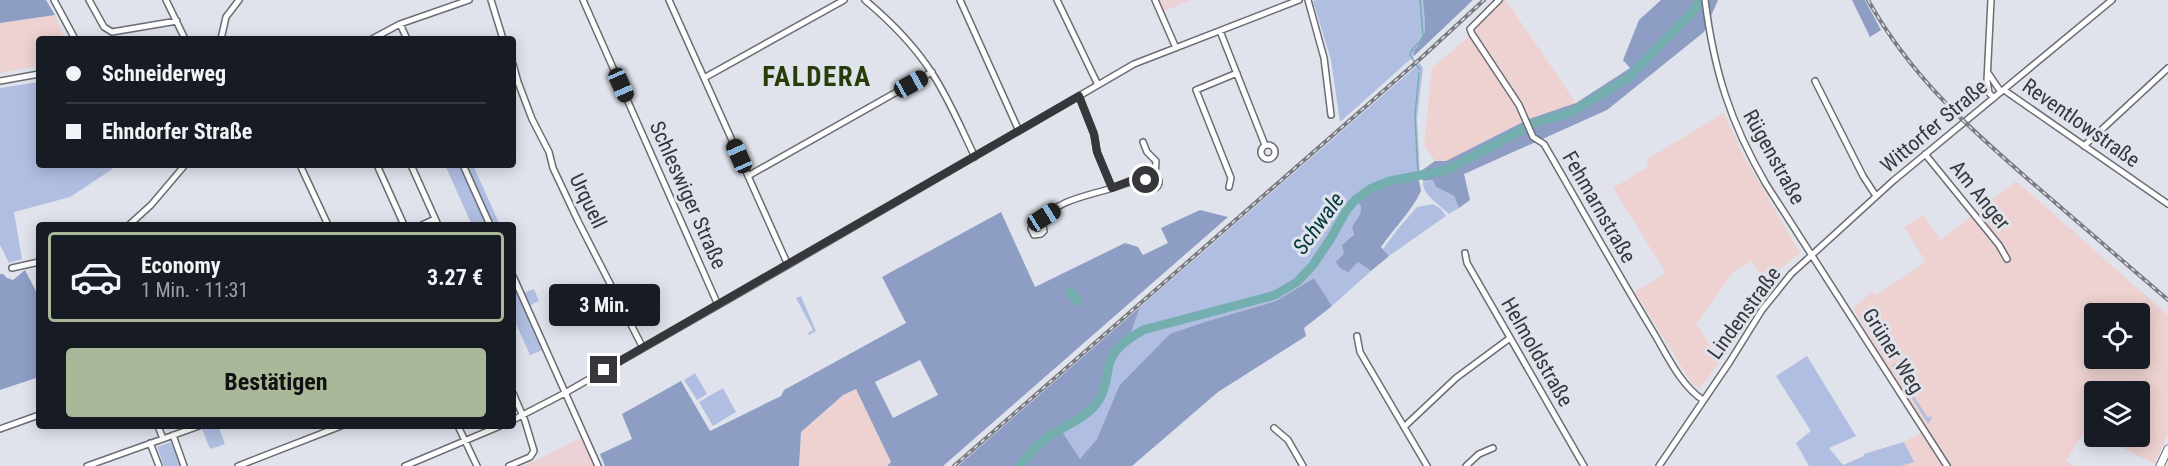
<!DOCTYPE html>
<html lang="de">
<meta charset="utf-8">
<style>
:root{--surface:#171b24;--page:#242831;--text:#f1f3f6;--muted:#9ea1a6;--line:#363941;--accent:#a8b898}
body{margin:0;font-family:"Roboto Condensed",sans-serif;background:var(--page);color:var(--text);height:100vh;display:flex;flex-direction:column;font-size:22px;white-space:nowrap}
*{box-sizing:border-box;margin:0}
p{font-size:20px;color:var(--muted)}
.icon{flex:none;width:33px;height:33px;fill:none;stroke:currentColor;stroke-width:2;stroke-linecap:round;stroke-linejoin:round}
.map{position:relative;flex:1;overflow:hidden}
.sheet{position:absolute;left:36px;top:222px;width:480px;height:207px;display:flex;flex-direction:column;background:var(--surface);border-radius:6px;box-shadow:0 3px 15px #0003}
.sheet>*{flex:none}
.guide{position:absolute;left:36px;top:36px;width:480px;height:132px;border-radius:6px;box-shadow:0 3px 15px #0003;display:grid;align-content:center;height:132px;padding:0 30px;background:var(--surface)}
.buttons{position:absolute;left:2084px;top:303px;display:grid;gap:12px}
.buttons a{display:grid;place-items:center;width:66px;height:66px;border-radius:6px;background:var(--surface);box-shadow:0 3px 15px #0003;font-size:30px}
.end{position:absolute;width:27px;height:27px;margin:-14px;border:8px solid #36373a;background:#fff;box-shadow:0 0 0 3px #fff}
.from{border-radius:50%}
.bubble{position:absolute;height:42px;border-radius:6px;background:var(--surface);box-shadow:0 3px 15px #0003;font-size:20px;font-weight:700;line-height:42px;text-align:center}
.car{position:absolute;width:18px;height:36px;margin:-18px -9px;border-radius:8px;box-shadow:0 0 4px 2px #0007;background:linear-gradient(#222 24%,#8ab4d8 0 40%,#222 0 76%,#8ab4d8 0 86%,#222 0)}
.guide b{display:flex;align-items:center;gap:21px;height:57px;font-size:22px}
.guide b+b{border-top:2px solid var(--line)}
.guide i{width:15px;height:15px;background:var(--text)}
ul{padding:10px 0 0;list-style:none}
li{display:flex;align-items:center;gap:18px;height:90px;margin:0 12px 9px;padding:0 18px;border:3px solid var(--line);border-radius:6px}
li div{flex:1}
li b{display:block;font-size:22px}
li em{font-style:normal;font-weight:700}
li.selected{border-color:var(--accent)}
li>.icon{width:54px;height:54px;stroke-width:1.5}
.cta{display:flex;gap:12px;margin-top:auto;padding:12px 30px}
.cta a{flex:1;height:69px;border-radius:6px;background:var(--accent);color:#111;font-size:24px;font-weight:700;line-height:69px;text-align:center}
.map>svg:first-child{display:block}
.commercial{fill:#edd2d1;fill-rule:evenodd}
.education{fill:#ecd2d6}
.green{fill:#b0bee1}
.forest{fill:#8d9dc3;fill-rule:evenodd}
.water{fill:#75aeaf}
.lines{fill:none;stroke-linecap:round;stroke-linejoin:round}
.stream{stroke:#75aeaf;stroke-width:1.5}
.river{stroke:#75aeaf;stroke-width:9}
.minor-casing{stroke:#6a6d74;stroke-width:8}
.major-casing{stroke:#6a6d74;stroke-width:9}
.minor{stroke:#fff;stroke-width:5}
.major{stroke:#fff;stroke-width:7}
.rail-casing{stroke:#797b80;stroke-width:4}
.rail{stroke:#e0e3ec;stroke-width:1.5;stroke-dasharray:4.5;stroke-linecap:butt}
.route{stroke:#36373a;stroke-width:8}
.labels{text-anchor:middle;stroke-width:6;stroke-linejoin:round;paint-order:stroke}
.street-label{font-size:21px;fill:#36373a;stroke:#e0e3ec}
.water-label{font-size:22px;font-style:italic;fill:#003839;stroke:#e0e3ec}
.district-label{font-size:27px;font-weight:bold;letter-spacing:1.5px;fill:#273d09;stroke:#e0e3ec}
</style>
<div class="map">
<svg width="2168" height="466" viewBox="0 0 2168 466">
<rect width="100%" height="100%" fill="#e0e3ec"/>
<path class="commercial" d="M1499 0H1506L1576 103 1529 119 1446 161H1435L1424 145 1432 68 1472 34 1470 29Z
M55 15 65 39H39V66L0 73V23Z
M1724 113 1741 151 1800 253 1765 281 1752 261 1734 271 1696 324 1712 348 1725 355 1699 389 1691 382 1635 292 1666 273 1613 188 1649 166 1646 160Z
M2016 181 2168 315V434L2154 464 2101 437 2139 436V392H2094V433L2086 429 2066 461 2074 466H1949L1887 367 1853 308 1873 291 1876 295 1926 262 1904 227 1923 215 1941 240ZM2094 314H2139V358H2094Z
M856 388 891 462 887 466H799L801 432 843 395Z
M1921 432 1942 466H1841L1864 456V454L1904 442Z"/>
<path class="education" d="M1159 0H1192L1164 11Z
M581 438 594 466H522L539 459Z"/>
<path class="green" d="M1317 0H1423C1424 22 1430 34 1414 50V56L1340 122 1331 60 1313 1Z
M1420 63 1423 68 1417 118 1420 175 1390 181 1355 201 1361 206 1360 214 1352 227 1354 233 1342 245 1358 262 1371 271 1332 306 1314 278 1276 301 1211 320 1119 386 1097 439 1080 460 1060 429 1106 384 1110 362 1118 348 1129 339 1140 307Z
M39 82V165H114L111 170 70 197 14 212 22 259 9 263 0 245V88Z
M445 165H460L487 225H472Z
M466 165H473L500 225H493Z
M1433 180 1436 187 1454 196 1459 208 1449 214C1440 205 1422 195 1423 182Z
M1433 204 1440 208 1446 216 1389 256 1383 249 1397 230 1417 207Z
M513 283 543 350 530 355 513 317Z
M534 289 539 301 529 306 523 293Z
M801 296 816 331 809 335 808 333 813 330 796 298Z
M1807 356 1856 436 1829 448 1843 465 1864 456V454L1904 442 1914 462 1901 466H1809L1796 443 1811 431 1776 376Z
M1895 363 1898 365 1895 367 1928 418 1931 416 1932 418 1928 424 1892 366Z
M695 373 707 394 697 400 684 380Z
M723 388 736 412 713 426 699 402Z
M209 426H218L225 444 210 449 202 429Z
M171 442 180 466H164L157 447Z"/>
<path class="forest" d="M0 0H46L55 15 0 23Z
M1423 0H1473L1414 56V50C1430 34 1424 22 1423 0Z
M1661 0H1718L1704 32 1607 110 1464 174 1470 200 1459 208 1454 196 1436 187 1433 180 1423 181 1421 171 1435 161H1446L1529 119 1576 103 1630 68 1623 60 1639 20Z
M1852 0H1865L1881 30 1870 37Z
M1418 176 1421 191C1411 212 1394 228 1381 247L1389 256 1371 271 1358 262 1348 272 1340 268 1336 262 1344 254 1342 245 1354 234 1352 227 1360 214 1361 206 1355 200C1375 186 1393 180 1418 176Z
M1200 210 1228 217 943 466H887L891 462 856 389 843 395 801 432 799 466H605L600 454 632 439 622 414 681 381 710 431 781 396 784 390 906 323 882 277 1001 212 1035 287 1125 243 1138 247 1143 255 1168 243 1161 228ZM920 360 938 395 893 418 875 382Z
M25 270 39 297V377L0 390V274H3L7 278 13 280Z
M1314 278 1332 306 1304 328 1306 336 1218 392 1132 466H958L1140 307 1129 339 1118 348 1110 362 1106 384 1100 399 1088 413 1061 430 1080 459 1097 439 1119 386 1170 334 1211 320 1276 301Z"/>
<path class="water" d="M1071 287C1076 290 1083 297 1082 304L1079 306 1074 305 1066 295V288Z"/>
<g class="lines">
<path class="stream" d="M1420 70 1410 55C1411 46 1421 44 1423 36L1420 0
M1418 176 1415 115 1419 73"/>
<path class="river" d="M1019 466C1026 458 1033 449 1041 442 1060 426 1088 420 1100 398 1107 386 1106 374 1110 362 1115 347 1130 338 1143 330L1275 295 1297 282 1313 265 1331 238 1346 211 1355 200 1372 188 1390 181 1447 170 1537 122 1570 113 1628 78 1694 10 1701 0"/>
<defs>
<path id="minor" d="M54 0 75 39
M89 0 104 27 112 32 177 21
M166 0 185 39
M491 0 503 39
M583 0 718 305
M669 0 788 265
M865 0C890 21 914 45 932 73 949 99 961 128 975 157
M960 0 1019 131
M1057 0 1098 85
M1155 0 1176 48
M1308 0 1324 58 1331 115
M1499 0 1470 29 1472 34 1519 105 1533 137 1544 144C1580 206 1615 269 1652 330 1666 353 1680 385 1703 400
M1705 0C1714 71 1730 122 1766 184L1947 466
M1991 0 1987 81 1989 93 1994 98
M400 24 407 39
M1220 31 1265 145
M221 39 226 17 239 0
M372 39 400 24 469 0
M513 64 518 82 532 119 549 152 553 168 578 221 643 348
M1988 73 2001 92
M704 78 844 0
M0 81 39 74
M1815 81 1863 176 1876 196
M2004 90 2168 204
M1079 96 1094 134 1097 152 1112 188
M1143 142 1147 152 1156 161 1155 175
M1261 152a7 7 0 1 1 14 0a7 7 0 1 1-14 0Z
M2084 146 2168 68
M1925 154 1999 245 2007 259
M300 165 328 225
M377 165 404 225
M411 165 438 225
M463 165 490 225
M1145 182a7 7 0 1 1 14 0a7 7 0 1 1-14 0Z
M748 176 932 72
M1229 187 1231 178 1196 90 1237 73
M1040 222 1043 226 1044 231 1041 234 1034 235 1031 229 1033 223 1040 222C1055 201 1086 196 1109 189 1122 185 1131 180 1146 180
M129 225 151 205 185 165
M422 225 435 219
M1465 253 1467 263 1584 466
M12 268 39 262
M513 276 598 466
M1357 336 1360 352 1427 466
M513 420 565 393 788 265 1134 64 1299 0
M158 426 163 439
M458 426 477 466
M1404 427 1456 378 1510 338
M1274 428 1288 440 1303 466
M0 429 39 415
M173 435 184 466
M150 443 159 466
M87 466 199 426
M238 466 341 426
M405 466 500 426
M509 466 530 457 534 451 525 421 513 393
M1466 466 1479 454 1493 448
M1659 466 1729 363 1762 310 1791 274 1893 181 2112 0"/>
<path id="major" d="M2160 466 2168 449"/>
</defs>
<use href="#minor" class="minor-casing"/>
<use href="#major" class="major-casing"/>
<use href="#minor" class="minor"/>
<use href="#major" class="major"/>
<defs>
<path id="rail" d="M1868 0C1911 77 1970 129 2036 186 2080 224 2124 262 2168 300
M954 466 1420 59 1484 0"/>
</defs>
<use href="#rail" class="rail-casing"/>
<use href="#rail" class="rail"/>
</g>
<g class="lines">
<path class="route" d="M604 370 1079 96 1094 134 1097 152 1112 188 1130 181 1146 180"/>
</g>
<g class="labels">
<g class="street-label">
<text transform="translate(2081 123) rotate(35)" y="7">Reventlowstraße</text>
<text transform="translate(1934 126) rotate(-40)" y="7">Wittorfer Straße</text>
<text transform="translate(1774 157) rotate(61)" y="7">Rügenstraße</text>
<text transform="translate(688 195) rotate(66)" y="7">Schleswiger Straße</text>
<text transform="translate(1980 195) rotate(51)" y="7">Am Anger</text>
<text transform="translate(588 201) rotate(64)" y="7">Urquell</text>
<text transform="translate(1599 207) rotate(60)" y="7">Fehmarnstraße</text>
<text transform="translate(1744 313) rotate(-54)" y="7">Lindenstraße</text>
<text transform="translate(1893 351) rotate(58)" y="7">Grüner Weg</text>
<text transform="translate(1537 352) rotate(60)" y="7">Helmoldstraße</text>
</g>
<g class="water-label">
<text transform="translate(1318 223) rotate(-54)" y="8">Schwale</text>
</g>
<g class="district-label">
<text x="817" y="86">FALDERA</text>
</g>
</g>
</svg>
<div class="buttons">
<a><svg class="icon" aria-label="locate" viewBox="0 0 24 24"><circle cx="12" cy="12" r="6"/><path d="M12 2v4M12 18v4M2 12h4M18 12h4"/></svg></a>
<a><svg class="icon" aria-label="layers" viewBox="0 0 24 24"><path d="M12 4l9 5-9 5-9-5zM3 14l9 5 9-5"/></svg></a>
</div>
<i class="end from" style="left:1146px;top:180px"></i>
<i class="end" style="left:604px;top:370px"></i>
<div class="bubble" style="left:549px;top:284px;width:111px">3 Min.</div>
<i class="car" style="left:911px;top:84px;rotate:61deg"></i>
<i class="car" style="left:621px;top:85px;rotate:156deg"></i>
<i class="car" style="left:739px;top:156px;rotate:336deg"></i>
<i class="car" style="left:1044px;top:217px;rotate:58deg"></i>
<div class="guide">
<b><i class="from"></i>Schneiderweg</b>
<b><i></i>Ehndorfer Straße</b>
</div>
<section class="sheet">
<ul>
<li class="selected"><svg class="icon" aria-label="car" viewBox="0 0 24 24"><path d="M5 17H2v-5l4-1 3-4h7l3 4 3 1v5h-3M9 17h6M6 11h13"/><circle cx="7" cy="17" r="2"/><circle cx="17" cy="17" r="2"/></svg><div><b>Economy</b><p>1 Min. · 11:31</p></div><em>3.27 €</em></li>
</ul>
<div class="cta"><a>Bestätigen</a></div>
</section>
</div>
